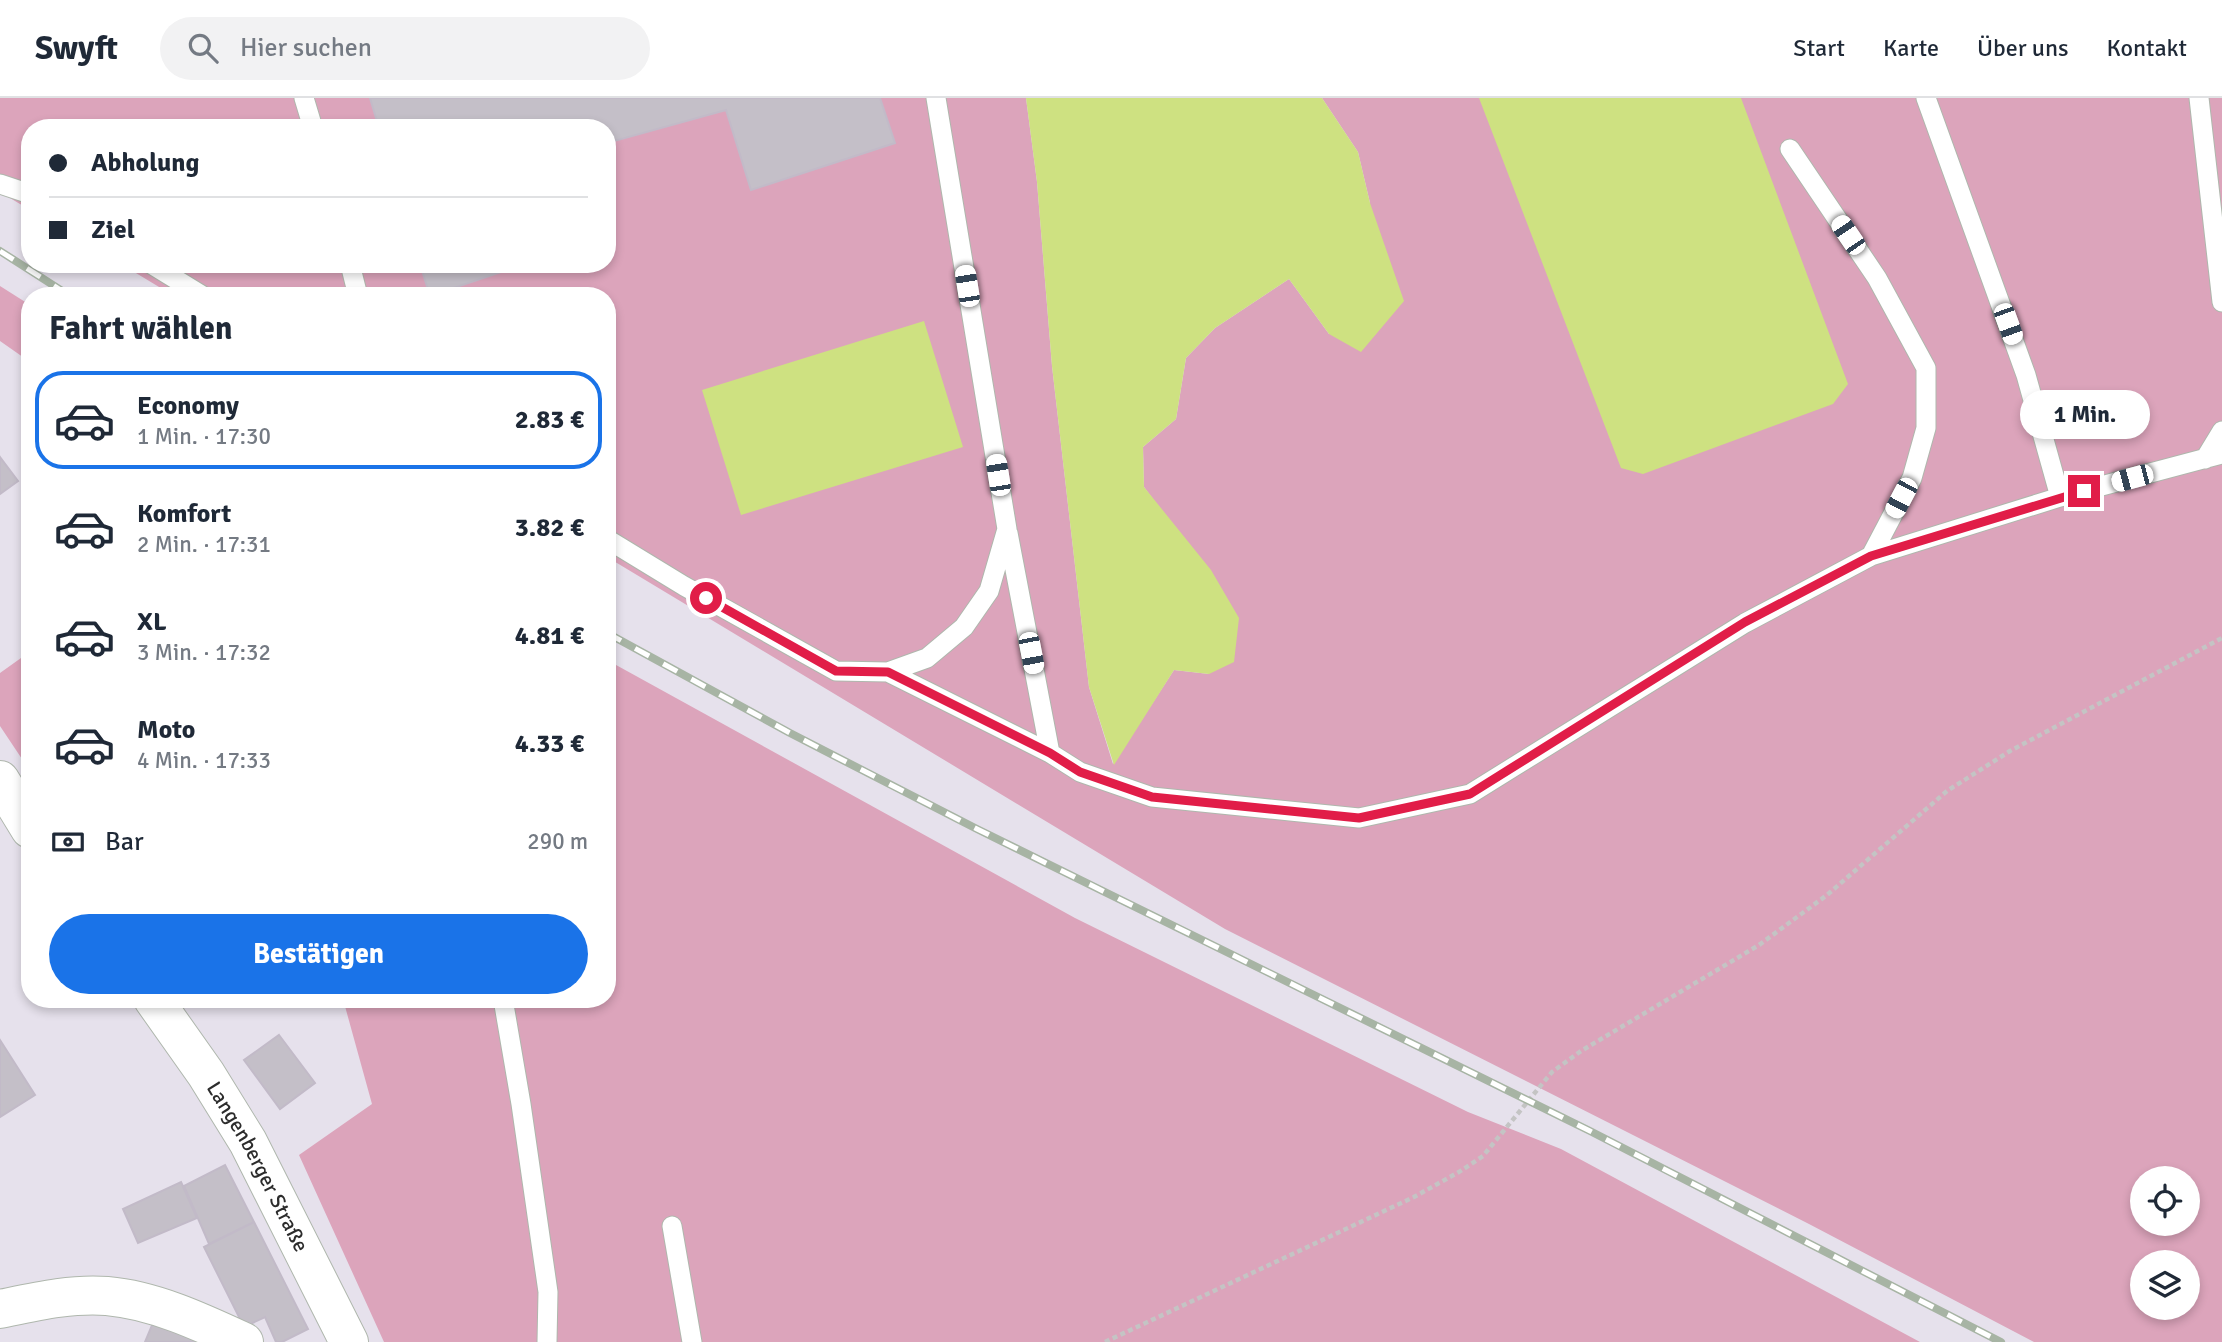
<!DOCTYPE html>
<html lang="de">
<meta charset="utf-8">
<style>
:root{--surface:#fff;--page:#f2f2f3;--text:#1f2937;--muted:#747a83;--line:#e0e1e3;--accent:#1a73e8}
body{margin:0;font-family:Signika,sans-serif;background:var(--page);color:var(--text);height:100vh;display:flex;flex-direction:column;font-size:26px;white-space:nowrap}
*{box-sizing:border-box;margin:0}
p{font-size:23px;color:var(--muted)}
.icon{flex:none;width:38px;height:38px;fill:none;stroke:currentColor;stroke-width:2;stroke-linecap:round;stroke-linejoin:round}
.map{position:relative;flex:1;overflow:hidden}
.drawer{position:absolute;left:21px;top:189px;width:595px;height:721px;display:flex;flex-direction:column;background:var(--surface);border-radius:28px;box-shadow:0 4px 10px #0003}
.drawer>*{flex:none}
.hud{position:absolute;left:21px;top:21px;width:595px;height:154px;border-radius:28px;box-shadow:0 4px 10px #0003;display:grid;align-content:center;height:154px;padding:0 28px;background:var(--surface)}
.tools{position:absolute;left:2130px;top:1068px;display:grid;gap:14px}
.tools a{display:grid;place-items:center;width:70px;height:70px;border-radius:50%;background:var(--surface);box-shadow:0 4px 10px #0003;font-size:35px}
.end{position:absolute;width:32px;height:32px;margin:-16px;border:9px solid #e11d48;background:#fff;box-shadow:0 0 0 4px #fff}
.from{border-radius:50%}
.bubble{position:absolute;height:49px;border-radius:24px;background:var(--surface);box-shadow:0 4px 10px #0003;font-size:23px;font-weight:700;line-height:49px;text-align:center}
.car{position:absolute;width:21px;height:42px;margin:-21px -10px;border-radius:9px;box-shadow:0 0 5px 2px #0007;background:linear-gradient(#fff 24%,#345 0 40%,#fff 0 76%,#345 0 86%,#fff 0)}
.hud b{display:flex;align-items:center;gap:24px;height:66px;font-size:26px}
.hud b+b{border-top:2px solid var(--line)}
.hud i{width:18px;height:18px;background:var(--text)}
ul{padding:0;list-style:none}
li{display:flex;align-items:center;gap:21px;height:98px;margin:0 14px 10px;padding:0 14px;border:4px solid transparent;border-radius:28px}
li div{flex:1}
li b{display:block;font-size:26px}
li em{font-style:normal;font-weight:700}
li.current{border-color:var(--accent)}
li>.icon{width:63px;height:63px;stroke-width:1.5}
h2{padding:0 28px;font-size:32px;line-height:84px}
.pay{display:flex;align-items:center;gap:18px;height:77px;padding:0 28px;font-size:26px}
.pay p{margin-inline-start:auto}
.action{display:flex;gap:14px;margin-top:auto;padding:14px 28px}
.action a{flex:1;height:80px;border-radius:42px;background:var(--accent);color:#fff;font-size:28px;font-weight:700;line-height:80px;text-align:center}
header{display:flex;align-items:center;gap:42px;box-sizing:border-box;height:98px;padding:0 35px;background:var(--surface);border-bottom:2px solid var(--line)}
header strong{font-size:33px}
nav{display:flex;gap:38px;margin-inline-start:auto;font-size:24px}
.search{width:490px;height:63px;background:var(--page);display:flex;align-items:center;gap:18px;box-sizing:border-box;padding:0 24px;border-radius:38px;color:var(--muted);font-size:26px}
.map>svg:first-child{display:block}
.green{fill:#dca4bb;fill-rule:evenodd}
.water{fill:#cee181}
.building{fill:#c4bfc8;stroke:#c2bac8;stroke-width:2}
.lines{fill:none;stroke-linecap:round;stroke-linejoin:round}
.service-casing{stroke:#afb7ad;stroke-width:21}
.minor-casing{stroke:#afb7ad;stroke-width:40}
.secondary-casing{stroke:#afb7ad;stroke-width:40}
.path{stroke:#c4c4c4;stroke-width:4.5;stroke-dasharray:5 3.5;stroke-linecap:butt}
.service{stroke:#fff;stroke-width:19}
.minor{stroke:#fff;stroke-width:38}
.secondary{stroke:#fff;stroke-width:38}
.rail-casing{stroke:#a7b4a4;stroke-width:8}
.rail{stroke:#fff;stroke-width:5;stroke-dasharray:16;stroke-linecap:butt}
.route{stroke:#e11d48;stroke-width:9}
.labels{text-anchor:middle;stroke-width:7;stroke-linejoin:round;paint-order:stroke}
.street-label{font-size:21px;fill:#2c2c2c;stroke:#fff}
</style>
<header>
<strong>Swyft</strong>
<div class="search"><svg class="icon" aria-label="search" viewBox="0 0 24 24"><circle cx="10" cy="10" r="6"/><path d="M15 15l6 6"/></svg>Hier suchen</div>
<nav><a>Start</a><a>Karte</a><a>Über uns</a><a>Kontakt</a></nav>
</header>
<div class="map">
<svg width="2222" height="1244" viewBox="0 0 2222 1244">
<rect width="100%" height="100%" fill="#e6e1ec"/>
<path class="green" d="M0 0H1026L1037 84 1052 268 1089 589 1113 666 1174 572 1209 576 1173 428 1144 389 1143 349 1176 321 1186 260 1215 230 1289 181 1329 236 1370 105 1358 54 1322 0H2222V1244H2034L1809 1126 1225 831 607 459V198H174L121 166H607V30H30V112L0 94ZM2142 1080H2188V1125H2142ZM2142 1164H2188V1209H2142Z
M0 188 30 207V264L0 243Z
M30 549V673L0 628V575L21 560Z
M607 562 1075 820 1468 1014 1561 1051 1920 1244H384L299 1057 372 1006 343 901H607Z"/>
<path class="water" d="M1026 0H1322L1358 54 1370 105 1404 203 1361 254 1329 236 1289 181 1215 230 1186 260 1176 321 1143 349 1144 389 1211 472 1239 520 1234 564 1209 576 1174 572 1114 667 1089 589 1052 268 1037 84Z
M1479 0H1741L1848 286 1833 306 1643 376 1621 370Z
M924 223 963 349 741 417 702 292Z"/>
<path class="building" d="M370 0H880L895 45 751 92 726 12 607 45V30H379Z
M420 166H525L430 198Z
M0 359 18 383 0 396Z
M279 937 315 985 280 1011 244 962Z
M0 942 35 997 0 1019Z
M225 1067 254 1124 209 1146 184 1088Z
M181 1084 197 1120 138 1145 123 1111Z
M254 1124 308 1231 282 1244H276L265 1219 244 1229 204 1149Z
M155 1220 207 1244H145Z"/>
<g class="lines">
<defs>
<path id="service" d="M304 0 313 30
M1926 0 2026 277 2060 399
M2199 0 2222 204
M1790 51 1877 180 1926 270V330L1912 380 1871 458
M0 86 30 96
M151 166 203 198
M350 166 358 198
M2205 361 2222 333
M607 441 684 488 836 573 888 574 927 560 964 529 989 493 1007 431 936 0
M888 574 1050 655 1008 435
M1050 655 1080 674 1152 699 1359 720 1470 696 1745 525 1871 458 2060 399 2222 356
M503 901 521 1006 548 1194 547 1244
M672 1128 692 1244"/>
<path id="minor" d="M0 1211C34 1204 72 1195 107 1198 154 1202 201 1224 244 1244"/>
<g id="secondary">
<path d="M0 682 30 731"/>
<path id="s1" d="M153 901 206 976 248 1044 349 1244"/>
</g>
</defs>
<use href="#service" class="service-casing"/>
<use href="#minor" class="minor-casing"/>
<use href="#secondary" class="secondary-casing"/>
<path class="path" d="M1105 1244 1414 1099 1459 1074 1483 1058 1552 974 1581 953 1759 847 1827 797 1947 693 2010 653 2222 540"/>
<use href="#service" class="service"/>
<use href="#minor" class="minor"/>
<use href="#secondary" class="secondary"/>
<defs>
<path id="rail" d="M0 153 70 198
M607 535 790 635 977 731 1590 1033 2001 1244"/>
</defs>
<use href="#rail" class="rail-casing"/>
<use href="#rail" class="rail"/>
</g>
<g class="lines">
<path class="route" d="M706 500 836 573 888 574 1050 655 1080 674 1152 699 1359 720 1470 696 1745 524 1871 458 2084 393"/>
</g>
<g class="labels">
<g class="street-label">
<text dy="7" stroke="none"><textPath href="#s1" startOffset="198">Langenberger Straße</textPath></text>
</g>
</g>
</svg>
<div class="tools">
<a><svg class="icon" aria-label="locate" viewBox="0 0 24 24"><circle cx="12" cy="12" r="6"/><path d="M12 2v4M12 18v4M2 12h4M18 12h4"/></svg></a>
<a><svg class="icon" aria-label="layers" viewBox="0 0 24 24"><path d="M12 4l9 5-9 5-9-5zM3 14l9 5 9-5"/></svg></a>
</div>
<i class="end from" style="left:706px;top:500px"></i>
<i class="end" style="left:2084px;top:393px"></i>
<div class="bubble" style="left:2020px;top:292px;width:130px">1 Min.</div>
<i class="car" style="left:1848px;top:137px;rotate:326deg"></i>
<i class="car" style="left:967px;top:188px;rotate:351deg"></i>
<i class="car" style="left:2008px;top:226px;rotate:160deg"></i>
<i class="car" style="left:998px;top:377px;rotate:351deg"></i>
<i class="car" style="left:2132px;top:380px;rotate:255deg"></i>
<i class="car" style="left:1901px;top:400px;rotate:208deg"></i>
<i class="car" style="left:1031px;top:555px;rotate:169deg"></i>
<div class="hud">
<b><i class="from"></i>Abholung</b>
<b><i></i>Ziel</b>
</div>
<section class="drawer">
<h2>Fahrt wählen</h2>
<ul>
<li class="current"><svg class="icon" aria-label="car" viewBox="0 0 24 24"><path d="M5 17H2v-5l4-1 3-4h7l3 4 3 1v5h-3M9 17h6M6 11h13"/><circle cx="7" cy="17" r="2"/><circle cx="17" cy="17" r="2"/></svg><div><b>Economy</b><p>1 Min. · 17:30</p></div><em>2.83 €</em></li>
<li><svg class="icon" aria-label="car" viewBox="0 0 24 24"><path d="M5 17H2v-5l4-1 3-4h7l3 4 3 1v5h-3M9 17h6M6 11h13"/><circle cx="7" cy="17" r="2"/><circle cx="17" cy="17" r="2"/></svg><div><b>Komfort</b><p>2 Min. · 17:31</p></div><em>3.82 €</em></li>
<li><svg class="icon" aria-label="car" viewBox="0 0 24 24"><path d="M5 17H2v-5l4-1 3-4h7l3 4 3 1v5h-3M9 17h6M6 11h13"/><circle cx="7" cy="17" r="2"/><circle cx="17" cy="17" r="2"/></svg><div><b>XL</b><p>3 Min. · 17:32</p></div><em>4.81 €</em></li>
<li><svg class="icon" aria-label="car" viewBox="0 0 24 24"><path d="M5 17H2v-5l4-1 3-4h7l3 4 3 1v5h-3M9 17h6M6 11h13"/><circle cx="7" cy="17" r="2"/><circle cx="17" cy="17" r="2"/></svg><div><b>Moto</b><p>4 Min. · 17:33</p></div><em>4.33 €</em></li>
</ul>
<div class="pay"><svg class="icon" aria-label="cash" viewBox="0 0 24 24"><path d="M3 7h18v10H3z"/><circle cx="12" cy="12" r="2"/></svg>Bar<p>290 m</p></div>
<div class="action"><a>Bestätigen</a></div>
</section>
</div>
